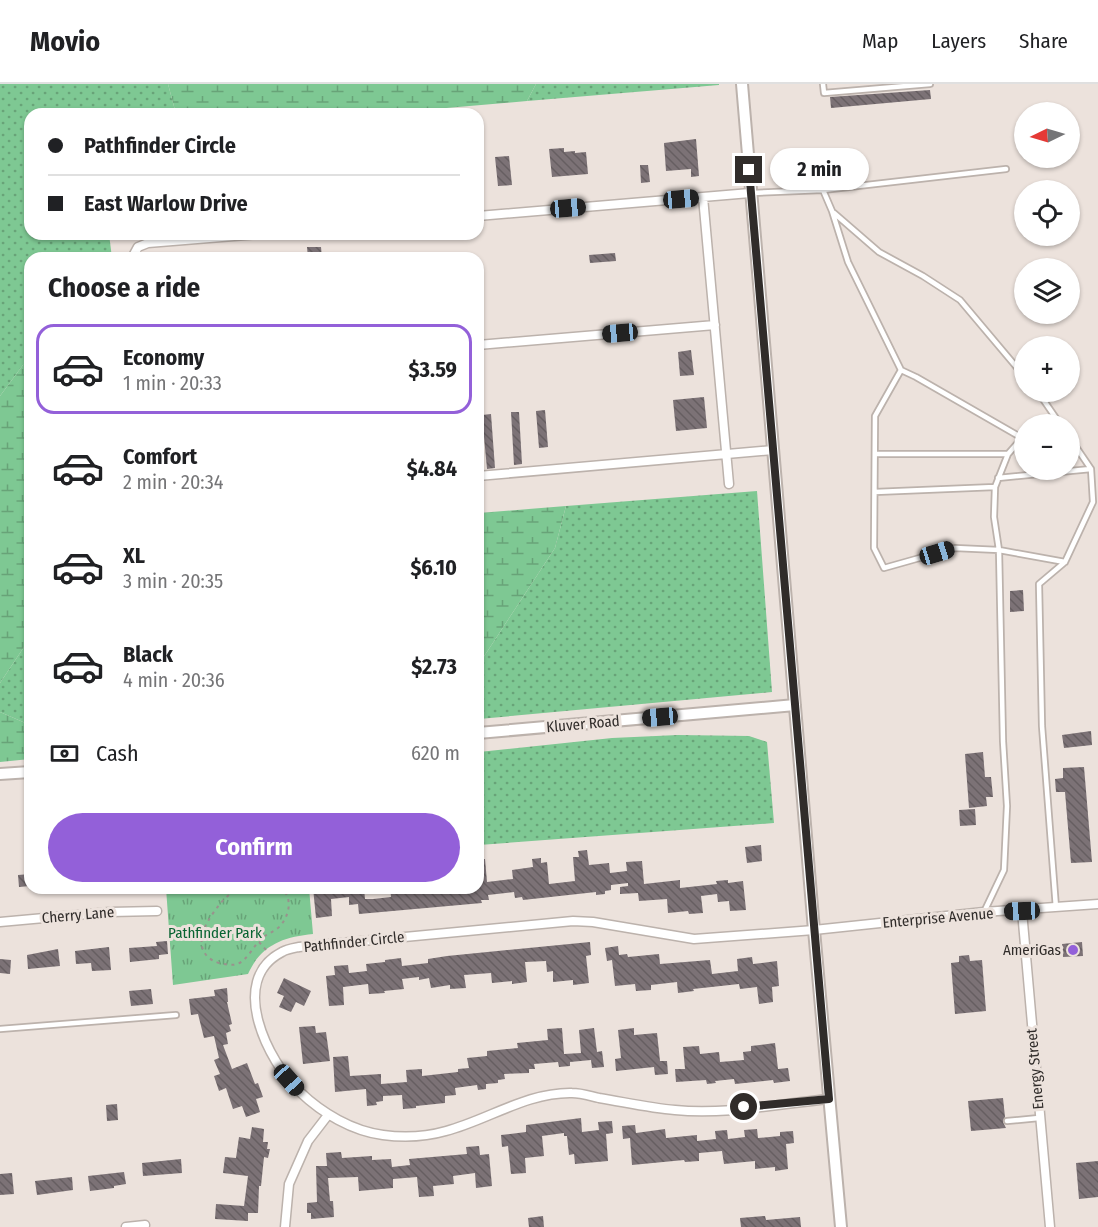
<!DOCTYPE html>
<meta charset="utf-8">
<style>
:root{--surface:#fff;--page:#f6f6f6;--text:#202124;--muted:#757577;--line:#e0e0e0;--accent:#9360d9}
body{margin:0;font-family:"Fira Sans Condensed",sans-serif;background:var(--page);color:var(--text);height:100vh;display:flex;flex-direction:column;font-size:22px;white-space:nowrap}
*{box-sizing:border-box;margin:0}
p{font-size:20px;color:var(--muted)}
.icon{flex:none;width:33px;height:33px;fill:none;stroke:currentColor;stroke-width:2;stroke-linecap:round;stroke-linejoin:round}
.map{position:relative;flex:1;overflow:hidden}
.details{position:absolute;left:24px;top:168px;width:460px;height:642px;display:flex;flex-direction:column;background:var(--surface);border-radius:18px;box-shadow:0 2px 4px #0004}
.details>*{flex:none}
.guide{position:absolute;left:24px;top:24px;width:460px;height:132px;border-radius:18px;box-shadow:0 2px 4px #0004;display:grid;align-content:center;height:132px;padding:0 24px;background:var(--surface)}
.needle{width:39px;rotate:265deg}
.controls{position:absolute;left:1014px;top:18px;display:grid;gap:12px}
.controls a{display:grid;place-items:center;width:66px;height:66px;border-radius:50%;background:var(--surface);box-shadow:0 2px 4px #0004;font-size:30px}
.end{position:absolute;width:27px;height:27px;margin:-14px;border:8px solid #302c2a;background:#fff;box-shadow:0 0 0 3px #fff}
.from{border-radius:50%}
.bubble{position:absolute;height:42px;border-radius:21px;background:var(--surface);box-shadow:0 2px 4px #0004;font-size:20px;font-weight:700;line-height:42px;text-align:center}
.car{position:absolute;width:18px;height:36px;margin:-18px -9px;border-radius:8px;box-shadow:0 0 4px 2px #0007;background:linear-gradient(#222 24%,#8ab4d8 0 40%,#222 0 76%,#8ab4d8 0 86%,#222 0)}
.guide b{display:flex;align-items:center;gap:21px;height:57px;font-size:22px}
.guide b+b{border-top:2px solid var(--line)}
.guide i{width:15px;height:15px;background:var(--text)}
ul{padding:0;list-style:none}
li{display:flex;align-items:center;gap:18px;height:90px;margin:0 12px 9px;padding:0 12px;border:3px solid transparent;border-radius:18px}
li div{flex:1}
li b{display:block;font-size:22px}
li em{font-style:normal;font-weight:700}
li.on{border-color:var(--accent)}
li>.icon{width:54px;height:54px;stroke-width:1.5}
h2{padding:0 24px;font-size:27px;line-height:72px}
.pay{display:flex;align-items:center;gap:15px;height:66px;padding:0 24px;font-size:22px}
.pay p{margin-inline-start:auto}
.primary-button{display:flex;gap:12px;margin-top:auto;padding:12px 24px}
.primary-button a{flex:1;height:69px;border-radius:36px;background:var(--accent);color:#fff;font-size:24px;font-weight:700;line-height:69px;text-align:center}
header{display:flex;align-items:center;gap:36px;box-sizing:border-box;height:84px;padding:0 30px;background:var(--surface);border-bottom:2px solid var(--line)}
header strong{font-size:28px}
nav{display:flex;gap:33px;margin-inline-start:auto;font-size:21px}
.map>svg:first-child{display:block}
.grass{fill:url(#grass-dots)}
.wetland{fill:url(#wetland-marsh)}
.park{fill:url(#park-tufts)}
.building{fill:url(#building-back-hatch)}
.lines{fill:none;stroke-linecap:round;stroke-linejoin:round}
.service-casing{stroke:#bcb2ac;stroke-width:8}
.minor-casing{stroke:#bcb2ac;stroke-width:11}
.tertiary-casing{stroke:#bcb2ac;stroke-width:14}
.path{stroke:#99928d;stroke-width:2;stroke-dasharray:3 4.5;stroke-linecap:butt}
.service{stroke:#fff;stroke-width:4.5}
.minor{stroke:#fff;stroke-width:8}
.tertiary{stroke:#fff;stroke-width:10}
.route{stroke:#302c2a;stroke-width:8}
.poi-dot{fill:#9360d9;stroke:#ece2dc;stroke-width:2}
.labels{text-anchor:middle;stroke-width:6;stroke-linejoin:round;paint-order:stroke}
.street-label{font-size:15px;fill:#302c2a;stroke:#ece2dc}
.park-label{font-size:15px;fill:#076331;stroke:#ece2dc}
.poi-label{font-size:15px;fill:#302c2a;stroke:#ece2dc;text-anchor:end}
</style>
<header>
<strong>Movio</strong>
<nav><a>Map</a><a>Layers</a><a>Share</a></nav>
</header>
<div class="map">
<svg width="1098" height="1143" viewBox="0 0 1098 1143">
<defs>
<pattern id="grass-dots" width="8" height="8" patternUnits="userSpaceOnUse" patternTransform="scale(1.5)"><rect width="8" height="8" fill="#7ec893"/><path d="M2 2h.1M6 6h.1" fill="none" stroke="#68a378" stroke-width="1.8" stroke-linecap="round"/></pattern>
<pattern id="wetland-marsh" width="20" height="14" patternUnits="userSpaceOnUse" patternTransform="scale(1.5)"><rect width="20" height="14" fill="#7ec893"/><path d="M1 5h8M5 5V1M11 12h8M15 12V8" fill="none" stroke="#68a378"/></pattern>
<pattern id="park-tufts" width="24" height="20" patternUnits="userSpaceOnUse" patternTransform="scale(1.5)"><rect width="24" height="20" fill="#7ec893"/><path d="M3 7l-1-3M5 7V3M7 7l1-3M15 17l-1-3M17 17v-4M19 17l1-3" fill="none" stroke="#68a378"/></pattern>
<pattern id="building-back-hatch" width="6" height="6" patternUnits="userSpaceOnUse" patternTransform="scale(1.5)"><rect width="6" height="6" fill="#7c7276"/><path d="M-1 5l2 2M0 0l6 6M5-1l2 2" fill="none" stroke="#665e61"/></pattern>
</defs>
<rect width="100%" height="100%" fill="#ece2dc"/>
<path class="grass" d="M0 0H168L176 30H30V150H109L112 174H30V280L23 281 0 312Z
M536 0H719V1L527 17Z
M757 407 772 608 479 635V578L481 577 555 464 566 422Z
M30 554V641L0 628V599Z
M678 651 749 652 767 658 774 739 479 761V668L612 654Z"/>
<path class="wetland" d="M168 0H536L527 17 377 30H176Z
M30 280V554L0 599V312L23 281Z
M566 422 555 464 481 577 479 578V429Z
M0 628 30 641V675L0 678Z"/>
<path class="park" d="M166 804H309L313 850C283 853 261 861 248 890L173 901Z"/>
<path class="building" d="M930 6 931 15 831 24 830 13Z
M696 55 699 92 691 93V85L666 87 664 59Z
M564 64V68L575 67V69L586 68 588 90 552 93 549 65Z
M509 72 512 101 498 102 495 73Z
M640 81H648L650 98 641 99Z
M307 163H321L322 174H308Z
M615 169 616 177 590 179 589 171Z
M691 266 694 291 680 292 678 268Z
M704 313 707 344 676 347 673 316Z
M545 326 548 363 539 364 536 327Z
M511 328H519L522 380 514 381Z
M491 330 495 384 487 385 482 331Z
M1023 506 1024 527 1010 528V507Z
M1091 647 1092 661 1064 664 1062 651Z
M983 668 985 693H991L993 713H986L987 722 969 724 965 670Z
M1084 683 1092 778 1071 779 1065 708H1056L1055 695 1063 694V684Z
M975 725 976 741 960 742 959 726Z
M761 761 762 777 747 779 745 763Z
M587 766 589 781 609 779 610 789 627 787 626 778 642 777 644 800 680 796V804L717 800 716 797 728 796V799L743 797 746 826 730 827 729 817 718 818 717 810 701 812 703 829 689 830 688 827 668 829 667 815 639 817 638 809 620 810V803L628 802V799L611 801V806L605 807V810L596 811V808L523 816 522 813 515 814 514 808 488 811 489 816H481L482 819 359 830 358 820 349 821V813L331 815 332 832 316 834 313 804H364L365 815H373L391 813 390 804H426V810L452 808V804H478V775H485L487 798 513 795 512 786 533 783 532 775 541 774V779L547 778 549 800 575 797 573 773H579L578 767Z
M30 790V802L19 803 18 791Z
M167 857 168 870 159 871V875L130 878 129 864 157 862 156 858Z
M590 858 591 871 586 872 589 899 573 901V896L553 898V887L547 888 546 877 525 878 527 898 512 900V897L492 899 491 889 464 891 466 904 450 905V901L431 904 429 894 419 896V893L402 895 404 905 384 907 385 909 369 910 368 900 343 903 344 921 329 922 326 892 335 891 334 882 348 881 349 889 367 887 366 880 385 878V876L401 874 402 882 428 879V875L447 872Z
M1082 858 1083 872 1063 873 1062 860Z
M618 862 619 871 627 870 628 873 659 870 660 880 710 876 712 890 738 887 737 875 752 873 753 880 777 877 779 902 772 903 773 918 759 920 757 903 740 905 739 900 693 905 694 907 678 909 677 898 651 901V906L636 907 635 900 615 902 612 876 607 877 605 864Z
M109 863 111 886 92 887 91 879 76 880 75 867Z
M58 865 60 882 28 885 27 871Z
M969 871 970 877 982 876 986 927 955 930 951 879 959 878V872Z
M0 875 11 876 10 890 0 889Z
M284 894 311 907 304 922 296 918 291 928 279 923 284 912 277 909Z
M227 904 228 918H227L232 940 229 941 231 947 226 949 228 960 223 961 232 985 247 979 255 1000 258 999 263 1013 256 1015 260 1028 246 1033 242 1022 233 1025 226 1004 219 1007 214 992 220 990 214 976 219 974 214 952 204 954 198 930 191 931 189 915 215 912 214 906Z
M151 905 153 920 131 922 129 907Z
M315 942 316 949 326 948 330 977 303 980 299 943Z
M562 944 564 970 581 969 579 946 594 944 597 968 602 967 604 983 592 984 591 976 570 978V982L559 983 558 978 534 980 535 985H529V989L504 990 505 995 498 996V999L486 1000V1005L478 1006 477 1001 455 1004 456 1011 445 1012V1019L416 1022V1024L403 1025 402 1011 383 1012V1017L376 1018 377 1021 367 1022 366 1005 335 1008 333 973 348 972 350 992 381 990V1000L407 998 406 986 422 985V992L458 988V985L469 984 467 974 487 972V967L518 964 517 959 548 956 547 945Z
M634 944V951L657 949 660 977H667L668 990 655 991 654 983 616 987 615 975 621 974 618 946Z
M775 959 778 985 788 984 790 997 774 999 773 996 735 1000 734 995 715 997 716 999 707 1000 706 996 676 998 675 985H685L683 963 699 962 700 970 719 968 720 978 744 976 743 968 751 967V962Z
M1003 1014 1005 1033 1003 1038 1006 1044 971 1047 968 1017Z
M117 1020 118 1036 107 1037 106 1021Z
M581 1034 582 1048 599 1046 598 1038 612 1037 613 1049 606 1050 608 1077 575 1080 574 1070 569 1071 567 1052H564V1049L542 1052 544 1072 525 1074 526 1089 511 1090 508 1062 502 1063 501 1051 526 1048V1041Z
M635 1041 636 1049 665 1045 666 1054 697 1051V1057L716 1055 715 1047 727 1046 728 1055 745 1053 744 1046 757 1045 758 1054 780 1052V1048L793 1047 794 1059 786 1060 788 1085 775 1087V1083L755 1085V1077L724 1080 722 1067 699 1069V1077L685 1078 684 1076 632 1081 630 1054 623 1055 622 1042Z
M252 1043 264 1045 263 1058H268L267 1065H270L268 1074 264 1073 261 1102H259L258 1129H248V1137L215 1135 216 1120 244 1122 248 1092 223 1089 225 1073 236 1074 239 1053 250 1055Z
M479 1062 480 1071 489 1070 492 1102 476 1104 475 1089 453 1092 454 1100 433 1102 434 1112 419 1113 417 1093 393 1095V1104L359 1107 358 1093 328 1094 330 1117H333L334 1133 311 1135V1129H307V1119L317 1118 316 1082H327L326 1069 341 1068 342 1074 372 1072V1076L391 1075 392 1083 410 1081 409 1075 467 1070 466 1063Z
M181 1075 182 1089 143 1092 142 1079Z
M1098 1077V1113L1079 1115 1076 1079Z
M124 1088 126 1100 114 1102V1104L90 1107 88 1092Z
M12 1089 14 1110 0 1111V1090Z
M72 1093 73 1106 37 1111 35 1097Z
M543 1132 544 1143H529L528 1134Z
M765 1132 766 1136 800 1133 801 1143H741L740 1134Z"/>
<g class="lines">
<defs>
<path id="service" d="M823 0 824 9 930 0
M823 106 832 127 848 178 901 286 875 332 874 464 884 484 955 464 999 466 1065 478
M753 109 823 106 1006 85
M834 129 879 168 923 192 960 216 1024 292
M901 286 916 293 1022 354 1008 370 995 403 994 433 999 466 1003 657 1007 722 1004 786 984 828
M1038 308 1060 340
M875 370H1008
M998 394 1091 385
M875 408 995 403
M1056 824 1042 642 1039 500 1065 478 1093 418 1091 385 1070 354
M0 945 176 931
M1007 1037 1039 1034"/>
<path id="minor" d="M703 113 729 400
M478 132 750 109
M132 174 138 163 148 159 260 150
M478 261 715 241
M478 392 773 366
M1022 827 1050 1143
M0 838 110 828 157 827
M829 1015C778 1020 725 1031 675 1026 650 1024 624 1018 599 1014 590 1012 581 1009 572 1009 527 1008 488 1036 446 1047 425 1053 405 1054 383 1051 352 1047 322 1029 300 1008 268 978 227 896 282 868 287 865 294 864 299 863L573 837 593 838 694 855 814 846 984 828 1098 820
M126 1143 145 1141
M285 1143 289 1100 308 1057 328 1031"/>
<path id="tertiary" d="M742 0 814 846 841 1143
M478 649 795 621
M0 690 30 688"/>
</defs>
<use href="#service" class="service-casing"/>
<use href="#minor" class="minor-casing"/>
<use href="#tertiary" class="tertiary-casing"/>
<path class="path" d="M242 804C227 808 215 825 207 839 198 855 199 873 219 879 225 880 231 882 237 880 247 877 254 861 262 854 267 850 273 848 278 844 289 834 294 814 281 804
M259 858 267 867"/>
<use href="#service" class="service"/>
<use href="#minor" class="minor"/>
<use href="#tertiary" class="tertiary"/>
</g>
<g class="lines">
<path class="route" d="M744 1023 829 1015 749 86"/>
</g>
<circle class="poi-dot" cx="1073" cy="866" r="6"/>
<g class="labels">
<g class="street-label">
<text transform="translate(583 640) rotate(-5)" y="5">Kluver Road</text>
<text transform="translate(78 831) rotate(-5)" y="5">Cherry Lane</text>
<text transform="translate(938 834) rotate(-5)" y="5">Enterprise Avenue</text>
<text transform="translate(354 858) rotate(-6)" y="5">Pathfinder Circle</text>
<text transform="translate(1035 985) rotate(-95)" y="5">Energy Street</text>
</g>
<g class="park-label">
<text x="215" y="854">Pathfinder Park</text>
</g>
<g class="poi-label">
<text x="1061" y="871">AmeriGas</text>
</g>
</g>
</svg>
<div class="controls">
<a><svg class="needle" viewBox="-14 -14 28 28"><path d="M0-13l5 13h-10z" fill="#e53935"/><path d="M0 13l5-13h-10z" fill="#757577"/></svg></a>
<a><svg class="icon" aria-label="locate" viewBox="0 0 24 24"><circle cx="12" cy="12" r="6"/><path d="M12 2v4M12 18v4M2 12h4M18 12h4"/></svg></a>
<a><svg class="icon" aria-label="layers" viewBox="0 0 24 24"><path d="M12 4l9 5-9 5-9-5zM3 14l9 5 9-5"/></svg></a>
<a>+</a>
<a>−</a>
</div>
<i class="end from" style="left:744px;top:1023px"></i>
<i class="end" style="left:749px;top:86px"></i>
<div class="bubble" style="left:770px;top:64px;width:99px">2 min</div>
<i class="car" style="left:681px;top:115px;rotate:85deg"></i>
<i class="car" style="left:568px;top:124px;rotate:85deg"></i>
<i class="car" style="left:620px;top:249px;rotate:265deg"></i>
<i class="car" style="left:937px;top:469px;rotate:73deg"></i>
<i class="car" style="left:660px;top:633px;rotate:265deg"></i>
<i class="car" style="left:1022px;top:827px;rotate:268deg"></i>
<i class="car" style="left:289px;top:996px;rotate:138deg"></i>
<div class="guide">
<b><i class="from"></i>Pathfinder Circle</b>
<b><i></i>East Warlow Drive</b>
</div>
<section class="details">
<h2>Choose a ride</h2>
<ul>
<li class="on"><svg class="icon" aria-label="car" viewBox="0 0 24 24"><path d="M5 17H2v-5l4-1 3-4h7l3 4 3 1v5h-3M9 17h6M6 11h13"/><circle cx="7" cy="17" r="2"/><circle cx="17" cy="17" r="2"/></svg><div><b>Economy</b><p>1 min · 20:33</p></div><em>$3.59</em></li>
<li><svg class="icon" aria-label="car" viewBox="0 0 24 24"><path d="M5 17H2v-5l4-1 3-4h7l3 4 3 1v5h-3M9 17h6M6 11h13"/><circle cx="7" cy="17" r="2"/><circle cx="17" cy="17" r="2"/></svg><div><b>Comfort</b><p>2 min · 20:34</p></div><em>$4.84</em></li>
<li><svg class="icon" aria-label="car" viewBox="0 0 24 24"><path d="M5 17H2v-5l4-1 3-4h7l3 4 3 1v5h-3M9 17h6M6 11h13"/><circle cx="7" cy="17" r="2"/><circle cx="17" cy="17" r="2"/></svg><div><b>XL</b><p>3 min · 20:35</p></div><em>$6.10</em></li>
<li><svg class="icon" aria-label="car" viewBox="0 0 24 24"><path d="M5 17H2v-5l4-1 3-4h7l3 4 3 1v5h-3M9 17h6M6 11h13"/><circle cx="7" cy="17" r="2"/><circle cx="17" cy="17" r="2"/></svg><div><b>Black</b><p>4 min · 20:36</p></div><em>$2.73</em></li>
</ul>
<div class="pay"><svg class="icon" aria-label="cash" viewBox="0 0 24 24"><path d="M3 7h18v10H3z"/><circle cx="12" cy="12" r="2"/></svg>Cash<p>620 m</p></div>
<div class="primary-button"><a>Confirm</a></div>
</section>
</div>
